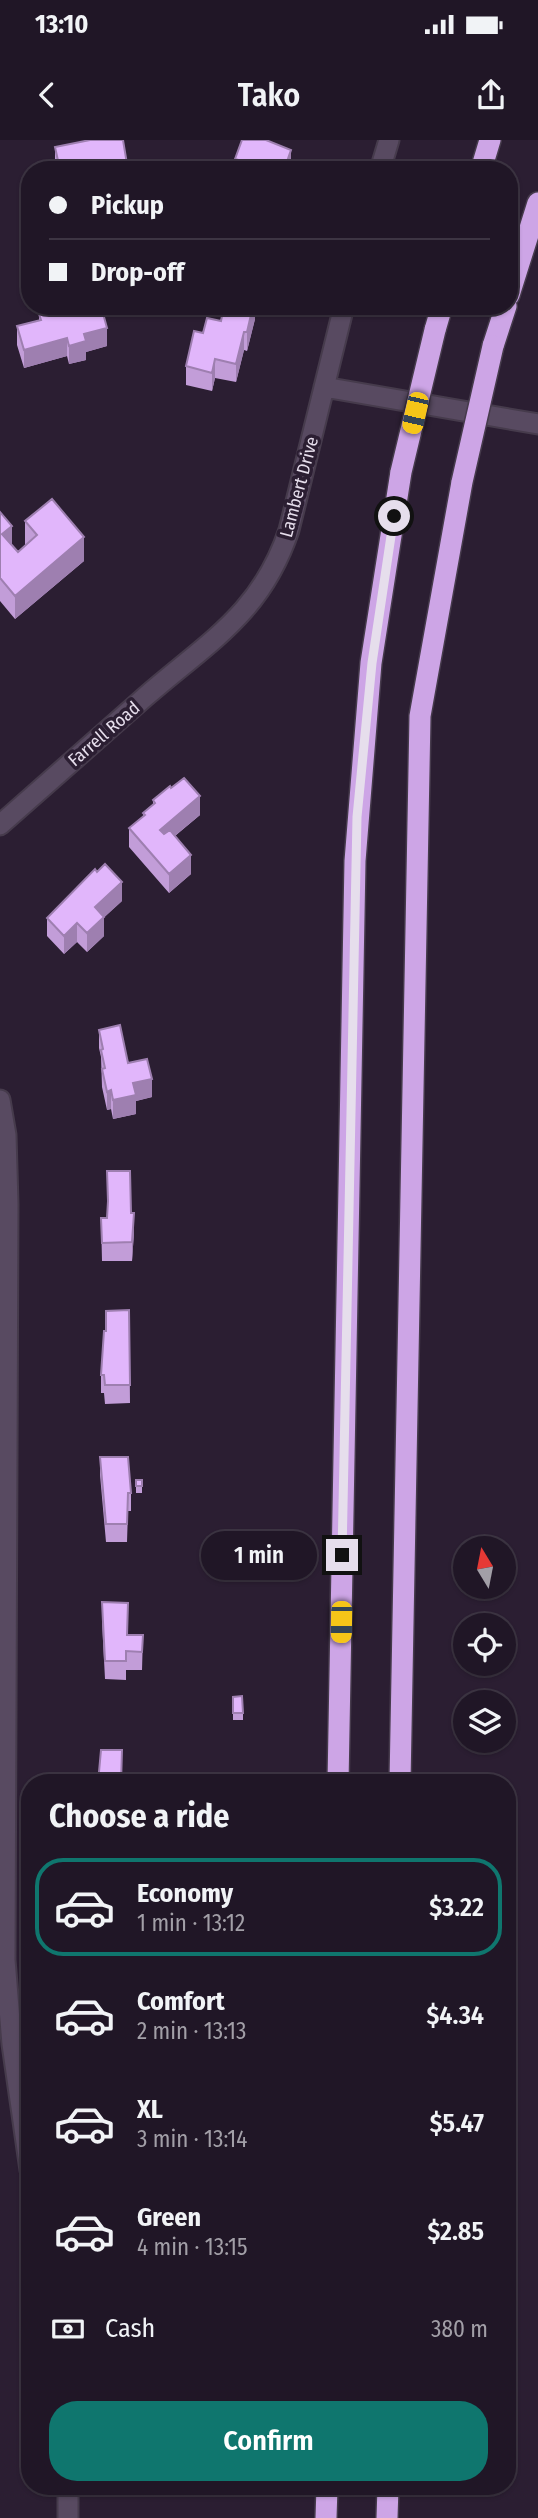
<!DOCTYPE html>
<meta charset="utf-8">
<style>
:root{--surface:#201626;--page:#281f2e;--text:#f1f3f6;--muted:#a29fa7;--line:#3d3543;--accent:#0f766e}
body{margin:0;font-family:"Fira Sans Condensed",sans-serif;background:var(--page);color:var(--text);height:100vh;display:flex;flex-direction:column;font-size:26px;white-space:nowrap}
*{box-sizing:border-box;margin:0}
p{font-size:23px;color:var(--muted)}
.icon{flex:none;width:38px;height:38px;fill:none;stroke:currentColor;stroke-width:2;stroke-linecap:round;stroke-linejoin:round}
.map{position:relative;flex:1;overflow:hidden}
.side{position:absolute;left:21px;top:1634px;width:495px;height:721px;display:flex;flex-direction:column;background:var(--surface);border-radius:28px;box-shadow:0 2px 5px #0004,0 0 0 2px var(--line)}
.side>*{flex:none}
.banner{position:absolute;left:21px;top:21px;width:497px;height:154px;border-radius:28px;box-shadow:0 2px 5px #0004,0 0 0 2px var(--line);display:grid;align-content:center;height:154px;padding:0 28px;background:var(--surface)}
.needle{width:46px;rotate:350deg}
.fabs{position:absolute;left:453px;top:1396px;display:grid;gap:14px}
.fabs a{display:grid;place-items:center;width:63px;height:63px;border-radius:50%;background:var(--surface);box-shadow:0 2px 5px #0004,0 0 0 2px var(--line);font-size:35px}
.end{position:absolute;width:32px;height:32px;margin:-16px;border:9px solid #e6deec;background:#111;box-shadow:0 0 0 4px #111}
.from{border-radius:50%}
.bubble{position:absolute;height:49px;border-radius:24px;background:var(--surface);box-shadow:0 2px 5px #0004,0 0 0 2px var(--line);font-size:23px;font-weight:600;line-height:49px;text-align:center}
.car{position:absolute;width:21px;height:42px;margin:-21px -10px;border-radius:9px;box-shadow:0 0 5px 2px #0007;background:linear-gradient(#f5c518 24%,#345 0 40%,#f5c518 0 76%,#345 0 86%,#f5c518 0)}
.banner b{display:flex;align-items:center;gap:24px;height:66px;font-size:26px}
.banner b+b{border-top:2px solid var(--line)}
.banner i{width:18px;height:18px;background:var(--text)}
ul{padding:0;list-style:none}
li{display:flex;align-items:center;gap:21px;height:98px;margin:0 14px 10px;padding:0 14px;border:4px solid transparent;border-radius:28px}
li div{flex:1}
li b{display:block;font-size:26px}
li em{font-style:normal;font-weight:600}
li.selected{border-color:var(--accent)}
li>.icon{width:63px;height:63px;stroke-width:1.5}
h2{padding:0 28px;font-size:32px;line-height:84px}
.pay{display:flex;align-items:center;gap:18px;height:77px;padding:0 28px;font-size:26px}
.pay p{margin-inline-start:auto}
.primary-button{display:flex;gap:14px;margin-top:auto;padding:14px 28px}
.primary-button a{flex:1;height:80px;border-radius:28px;background:var(--accent);color:#fff;font-size:28px;font-weight:600;line-height:80px;text-align:center}
.status{display:flex;justify-content:space-between;align-items:center;height:49px;padding:0 35px;background:var(--surface);direction:ltr}
.status svg{height:19px;fill:currentColor}
header{display:flex;justify-content:space-between;align-items:center;height:91px;padding:0 28px;background:var(--surface);font-size:32px;font-weight:600}
.map>svg:first-child{display:block}
.lines{fill:none;stroke-linecap:round;stroke-linejoin:round}
.minor-casing{stroke:#463b4c;stroke-width:23}
.motorway-casing{stroke:#463b4c;stroke-width:24}
.minor{stroke:#584a61;stroke-width:19}
.motorway{stroke:#cda5e6;stroke-width:21}
.motorway-bridge-casing{stroke:#463b4c;stroke-width:24;stroke-linecap:butt}
.motorway-bridge{stroke:#cda5e6;stroke-width:21}
.wall{fill:#c29dd8}
.shaded-wall{fill:#9e7fb0}
.building{fill:#e1b6fb;stroke:#9e7fb0;stroke-width:2}
.route{stroke:#e6deec;stroke-width:9}
.labels{text-anchor:middle;stroke-width:7;stroke-linejoin:round;paint-order:stroke}
.street-label{font-size:18px;fill:#e6deec;stroke:#2b1e32}
</style>
<div class="status"><b>13:10</b><svg viewBox="0 0 49 12"><path d="M0 12V9h3v3zM5 12V6h3v6zM10 12V3h3v9zM15 12V0h3v12zM26 1h20v11H26zM47 4h2v5h-2z"/></svg></div>
<header><svg class="icon" aria-label="back" viewBox="0 0 24 24"><path d="M15 5l-7 7 7 7"/></svg>Tako<svg class="icon" aria-label="share" viewBox="0 0 24 24"><path d="M12 15V3M7 8l5-5 5 5M5 13v7h14v-7"/></svg></header>
<div class="map">
<svg width="538" height="2378" viewBox="0 0 538 2378">
<rect width="100%" height="100%" fill="#2b1e32"/>
<g class="lines">
<defs>
<path id="minor" d="M380 30 389 0
M324 247 538 284
M0 685C48 643 96 600 145 557 208 502 261 474 289 390L344 166
M0 960 6 995 8 1064 5 1820 12 1904 30 2030
M68 2347V2378"/>
<path id="motorway" d="M481 30 490 0
M509 155 538 63
M435 190 442 166
M493 206 506 166
M338 1643 355 721 371 523 401 332
M400 1643 420 576 462 342
M326 2378 327 2347
M387 2378 388 2347"/>
</defs>
<use href="#minor" class="minor-casing"/>
<use href="#motorway" class="motorway-casing"/>
<use href="#minor" class="minor"/>
<use href="#motorway" class="motorway"/>
<defs>
<path id="motorway-bridge" d="M401 332 435 190
M462 342 493 206"/>
</defs>
<use href="#motorway-bridge" class="motorway-bridge-casing"/>
<use href="#motorway-bridge" class="motorway-bridge"/>
</g>
<path class="wall" d="M55 7 128 30H55Z
M235 19 291 28V30H235Z
M255 166V179L247 211 244 210 236 242 215 238 212 251 186 245V226L203 193 221 181Z
M39 174 107 206 86 212V220L69 224 67 216 24 228 17 205V186L39 180Z
M0 372 12 405 18 412 25 405V381L84 421 15 479 0 461Z
M153 660 200 675 175 696 191 734 169 753 129 707V688L143 676V673L153 664Z
M122 761 104 777V796L87 812 77 802 64 814 47 796V778Z
M99 890 128 923 152 957 136 961V974L113 979 111 969 107 970 102 947 101 917 99 908Z
M131 1073 134 1092 132 1121H102L101 1078Z
M129 1170 130 1263 105 1264 104 1253H101V1235L106 1191Z
M100 1317 131 1353V1371H128L127 1402H106L100 1335Z
M136 1340H142V1353H136Z
M102 1462 127 1495H143L142 1530H126V1540L105 1539 102 1481Z
M233 1557 243 1573V1580H233Z"/>
<path class="shaded-wall" d="M291 10V30H284Z
M103 25V30H83Z
M253 166H255V179L247 211V192Z
M107 188V206L86 212V220L69 224V206L84 194Z
M244 192V210L236 242V224Z
M67 198V216L24 228V210Z
M215 219V238L212 251V233Z
M12 386V409L2 394Z
M84 397V421L15 479V456Z
M200 656V675L160 708V690Z
M191 715V734L169 753V734Z
M122 742V761L95 786V767Z
M104 777V796L87 812V793Z
M77 783V802L64 814V796Z
M152 939V957L136 961V974L113 979V960L133 943Z
M111 950V969L107 970V952Z
M134 1073V1092L132 1121V1102Z"/>
<path class="building" d="M90 0H123L128 30H104L103 25 83 30H60L55 7Z
M242 0H266L291 10 284 30H257L258 26 235 19Z
M69 166H101L107 188 84 194 86 201 69 206 67 198 24 210 17 186 41 180 39 174Z
M224 166H253L247 192H244L236 224 215 219 212 233 186 226 194 191 203 193 207 178 221 181Z
M52 359 84 397 15 456 0 438V372L12 386 2 394 18 412 37 395 25 381Z
M184 638 200 656 160 690 164 694 170 690 191 715 169 734 129 688 145 675 143 673 155 663 153 660 170 646 171 648Z
M105 724 122 742 95 767 104 777 87 793 77 783 64 796 47 778 95 729 97 732Z
M120 885 128 923 147 919 152 939 133 943 136 955 113 960 111 950 107 952 102 929 105 928 101 910 103 909 99 890Z
M107 1031H130L131 1073H134L132 1102 102 1103 101 1078H107L108 1061Z
M129 1170 130 1245H105L104 1235H101L104 1191H106V1171Z
M100 1317H128L131 1353H128L127 1384H106Z
M136 1340H142V1346H136Z
M102 1462 128 1463 127 1495H143L142 1512 126 1511V1521H105Z
M242 1556 243 1573H233V1557Z
M101 1610H122L121 1643H98Z
M160 1639V1643H145V1640Z"/>
<g class="lines">
<path class="route" d="M342 1415 357 677 372 523 394 376"/>
</g>
<g class="labels">
<g class="street-label">
<text transform="translate(299 347) rotate(-75)" y="6">Lambert Drive</text>
<text transform="translate(104 594) rotate(-41)" y="6">Farrell Road</text>
</g>
</g>
</svg>
<div class="fabs">
<a><svg class="needle" viewBox="-14 -14 28 28"><path d="M0-13l5 13h-10z" fill="#e53935"/><path d="M0 13l5-13h-10z" fill="#a29fa7"/></svg></a>
<a><svg class="icon" aria-label="locate" viewBox="0 0 24 24"><circle cx="12" cy="12" r="6"/><path d="M12 2v4M12 18v4M2 12h4M18 12h4"/></svg></a>
<a><svg class="icon" aria-label="layers" viewBox="0 0 24 24"><path d="M12 4l9 5-9 5-9-5zM3 14l9 5 9-5"/></svg></a>
</div>
<i class="end from" style="left:394px;top:376px"></i>
<i class="end" style="left:342px;top:1415px"></i>
<div class="bubble" style="left:201px;top:1391px;width:116px">1 min</div>
<i class="car" style="left:415px;top:273px;rotate:193deg"></i>
<i class="car" style="left:341px;top:1482px;rotate:181deg"></i>
<div class="banner">
<b><i class="from"></i>Pickup</b>
<b><i></i>Drop-off</b>
</div>
<section class="side">
<h2>Choose a ride</h2>
<ul>
<li class="selected"><svg class="icon" aria-label="car" viewBox="0 0 24 24"><path d="M5 17H2v-5l4-1 3-4h7l3 4 3 1v5h-3M9 17h6M6 11h13"/><circle cx="7" cy="17" r="2"/><circle cx="17" cy="17" r="2"/></svg><div><b>Economy</b><p>1 min · 13:12</p></div><em>$3.22</em></li>
<li><svg class="icon" aria-label="car" viewBox="0 0 24 24"><path d="M5 17H2v-5l4-1 3-4h7l3 4 3 1v5h-3M9 17h6M6 11h13"/><circle cx="7" cy="17" r="2"/><circle cx="17" cy="17" r="2"/></svg><div><b>Comfort</b><p>2 min · 13:13</p></div><em>$4.34</em></li>
<li><svg class="icon" aria-label="car" viewBox="0 0 24 24"><path d="M5 17H2v-5l4-1 3-4h7l3 4 3 1v5h-3M9 17h6M6 11h13"/><circle cx="7" cy="17" r="2"/><circle cx="17" cy="17" r="2"/></svg><div><b>XL</b><p>3 min · 13:14</p></div><em>$5.47</em></li>
<li><svg class="icon" aria-label="car" viewBox="0 0 24 24"><path d="M5 17H2v-5l4-1 3-4h7l3 4 3 1v5h-3M9 17h6M6 11h13"/><circle cx="7" cy="17" r="2"/><circle cx="17" cy="17" r="2"/></svg><div><b>Green</b><p>4 min · 13:15</p></div><em>$2.85</em></li>
</ul>
<div class="pay"><svg class="icon" aria-label="cash" viewBox="0 0 24 24"><path d="M3 7h18v10H3z"/><circle cx="12" cy="12" r="2"/></svg>Cash<p>380 m</p></div>
<div class="primary-button"><a>Confirm</a></div>
</section>
</div>
